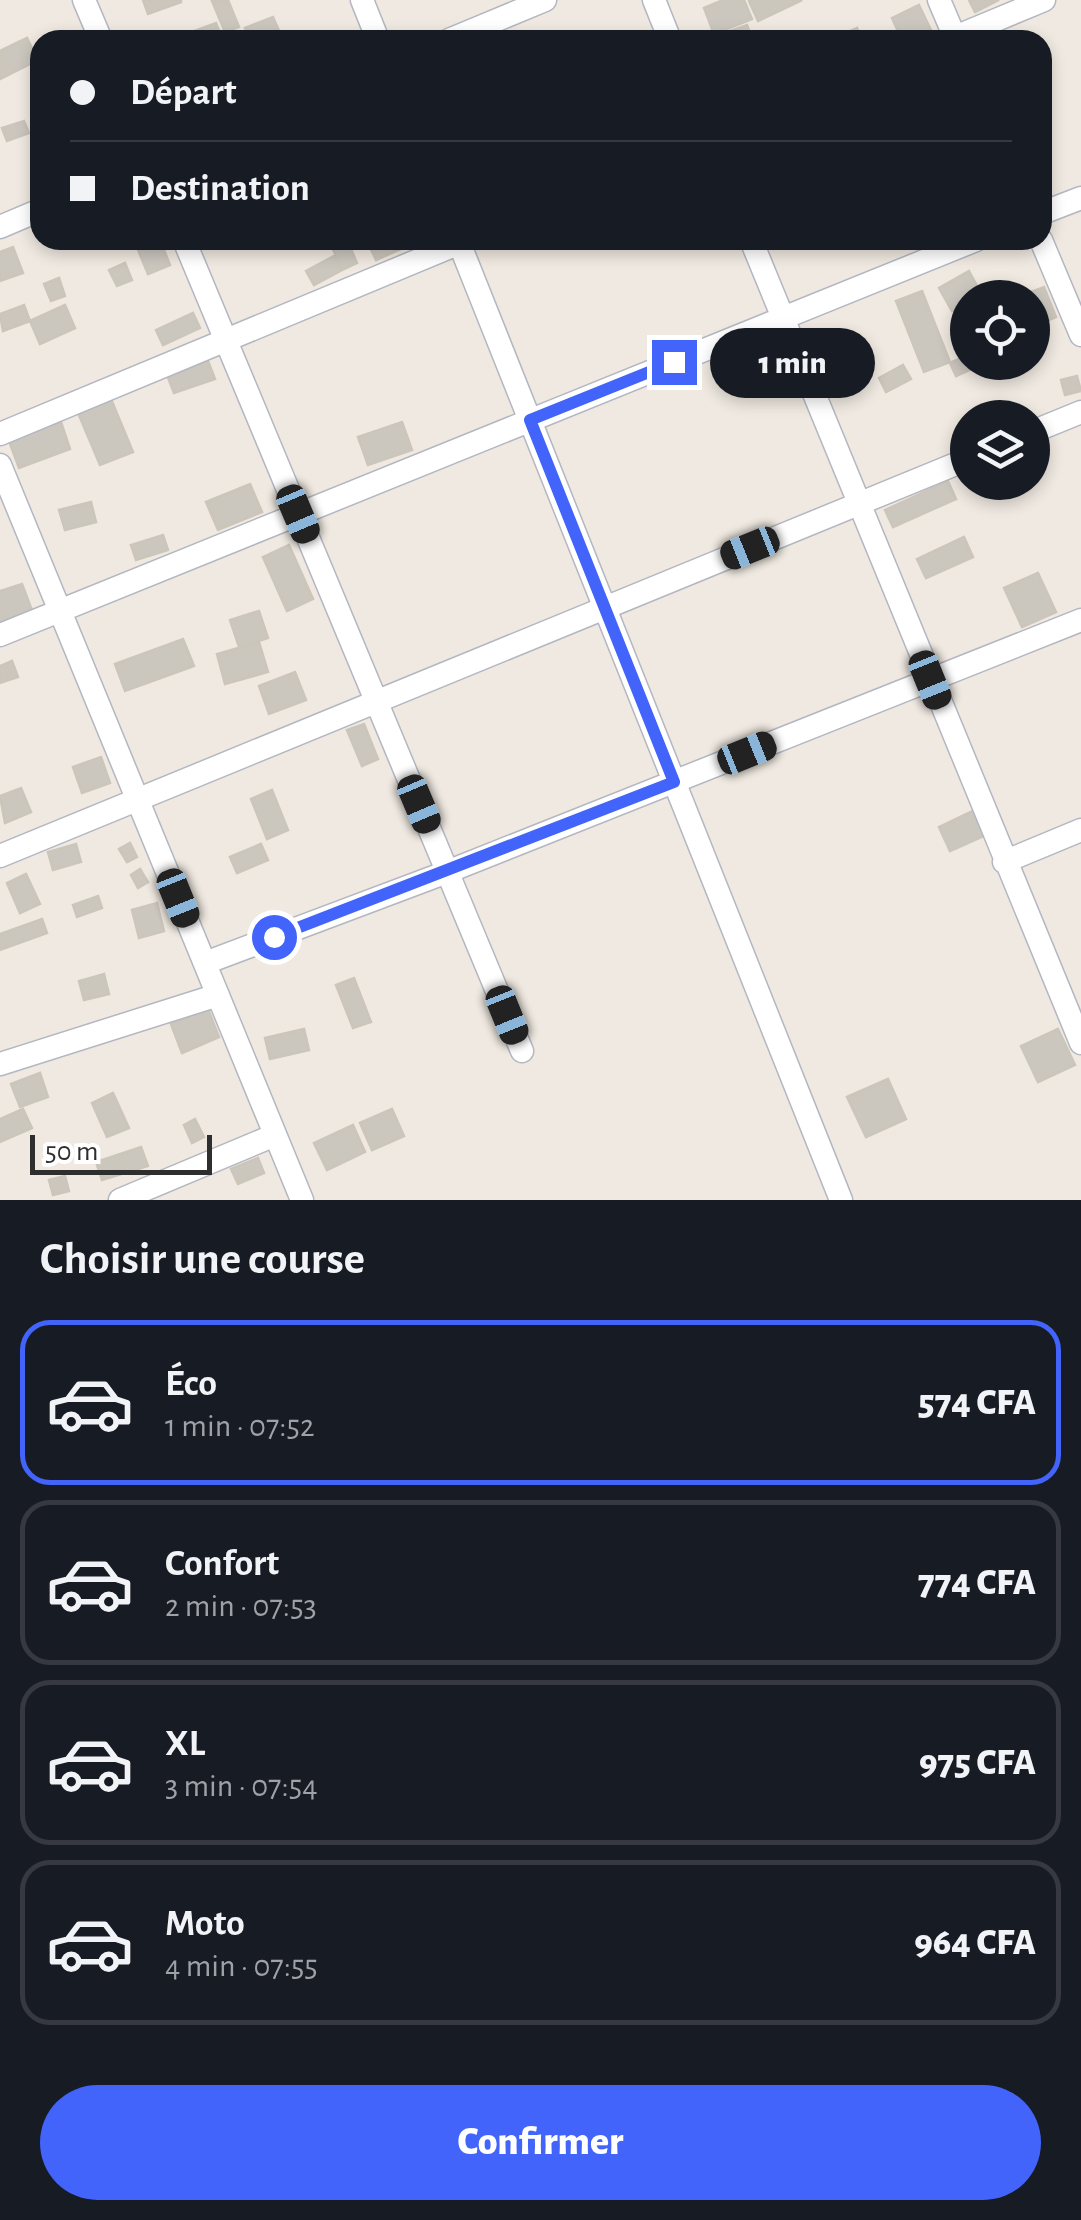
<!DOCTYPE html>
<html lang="fr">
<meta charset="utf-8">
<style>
:root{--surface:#171b24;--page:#20242c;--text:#f1f3f6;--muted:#9ea1a6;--line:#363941;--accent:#4264fb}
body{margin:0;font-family:"Alegreya Sans",sans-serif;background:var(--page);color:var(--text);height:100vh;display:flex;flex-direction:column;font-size:38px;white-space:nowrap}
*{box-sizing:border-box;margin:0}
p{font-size:32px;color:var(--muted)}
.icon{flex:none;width:55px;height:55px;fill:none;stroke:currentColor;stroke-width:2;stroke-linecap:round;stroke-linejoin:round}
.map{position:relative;height:1200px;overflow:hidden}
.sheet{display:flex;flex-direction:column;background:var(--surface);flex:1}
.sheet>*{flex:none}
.hud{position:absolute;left:30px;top:30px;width:1022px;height:220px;border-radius:30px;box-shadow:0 5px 15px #0003;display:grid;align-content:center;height:220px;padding:0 40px;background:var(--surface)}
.tools{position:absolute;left:950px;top:280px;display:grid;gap:20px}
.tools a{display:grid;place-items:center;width:100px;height:100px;border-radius:50%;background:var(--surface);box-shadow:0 5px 15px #0003;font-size:50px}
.scale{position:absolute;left:30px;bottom:25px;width:182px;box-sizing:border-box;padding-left:10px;border:5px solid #2e2e2e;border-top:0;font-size:28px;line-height:35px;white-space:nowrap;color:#2e2e2e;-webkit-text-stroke:8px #fff;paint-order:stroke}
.end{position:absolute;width:45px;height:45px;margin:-22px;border:12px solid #4264fb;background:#fff;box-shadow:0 0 0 5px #fff}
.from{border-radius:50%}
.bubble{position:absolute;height:70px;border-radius:35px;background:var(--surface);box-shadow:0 5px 15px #0003;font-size:32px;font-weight:800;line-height:70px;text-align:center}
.car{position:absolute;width:30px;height:60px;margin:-30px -15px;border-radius:12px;box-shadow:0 0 8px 2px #0007;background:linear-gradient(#222 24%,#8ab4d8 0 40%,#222 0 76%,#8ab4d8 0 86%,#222 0)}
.hud b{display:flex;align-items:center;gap:35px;height:95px;font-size:38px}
.hud b+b{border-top:2px solid var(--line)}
.hud i{width:25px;height:25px;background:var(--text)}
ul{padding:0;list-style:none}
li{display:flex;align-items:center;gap:30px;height:165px;margin:0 20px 15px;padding:0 20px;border:5px solid var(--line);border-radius:30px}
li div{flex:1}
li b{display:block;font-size:38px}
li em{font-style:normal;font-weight:800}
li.active{border-color:var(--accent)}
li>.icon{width:90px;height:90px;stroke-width:1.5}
h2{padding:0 40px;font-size:45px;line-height:120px}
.action{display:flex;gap:20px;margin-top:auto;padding:20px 40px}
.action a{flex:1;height:115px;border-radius:60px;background:var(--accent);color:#fff;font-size:40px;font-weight:800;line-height:115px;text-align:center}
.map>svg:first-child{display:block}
.building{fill:#cbc7bf;stroke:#cbc5ba;stroke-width:2.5}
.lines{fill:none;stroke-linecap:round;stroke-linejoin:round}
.minor-casing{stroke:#b4b7c1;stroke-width:25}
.minor{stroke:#fff;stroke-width:22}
.route{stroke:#4264fb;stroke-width:12}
</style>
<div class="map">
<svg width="1081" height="1200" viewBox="0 0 1081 1200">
<rect width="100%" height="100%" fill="#efe9e1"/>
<path class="building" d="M143 0H181V2L148 14Z
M228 0 239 27 225 32 212 1Z
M723 0H744L752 19 714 34 704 8Z
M802 0 758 21 749 1 750 0Z
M969 0H999L975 12Z
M919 5 931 30 902 40 892 18Z
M273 17 283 40H250L245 28Z
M216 23 221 36 170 40Z
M747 25 752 38 724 40 722 34Z
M857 28 862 40H831Z
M27 38 38 60 0 79V51Z
M24 121 29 133 7 141 2 128Z
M134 240H160L170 265 148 274Z
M329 240H347L357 263 342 270Z
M376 240H421L376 260 368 243Z
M13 247 23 273 0 281V252Z
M334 256 342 270 314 285 306 271Z
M125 263 132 280 117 286 109 270Z
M969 271 982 295 968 298V303L952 311 939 288Z
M59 278 65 296 51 301 44 284Z
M1044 287 1056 317 1032 327V298L1018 297Z
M922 291 950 362 924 372 896 301Z
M24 305 30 321 3 331 0 314Z
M65 305 75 328 40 344 30 321Z
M193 313 200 328 163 345 156 330Z
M968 355V362H987L956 376 950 363Z
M208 361 215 379 174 393 167 375Z
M903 365 911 379 886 392 879 378Z
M1077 376 1081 391 1065 395 1061 380Z
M111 399 133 452 100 465 78 413Z
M61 422 70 449 19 468 9 441Z
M402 422 412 450 368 465 358 437Z
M948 481 956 499 893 527 885 510Z
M250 484 262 512 218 530 206 502Z
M91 502 96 522 65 530 59 510Z
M163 535 168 550 136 560 131 545Z
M964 537 973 557 926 578 917 559Z
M289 545 313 599 287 611 263 557Z
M1038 573 1056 612 1022 627 1004 588Z
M22 584 33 613 0 625V591Z
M259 611 268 638 239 647 230 620Z
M183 639 194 666 125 691 115 664Z
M259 642 268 672 225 684 217 654Z
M12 661 18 677 0 683V666Z
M295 672 306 700 269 714 259 686Z
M364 724 378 759 362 766 347 730Z
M101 757 110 783 82 793 73 767Z
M21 788 31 812 5 823 0 796Z
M272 790 288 830 267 839 251 799Z
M977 809 988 834 950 851 939 827Z
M130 843 137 857 127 862 119 849Z
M76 844 81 862 53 870 48 852Z
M261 844 268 860 237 873 230 857Z
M140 869 148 882 138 888 131 875Z
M26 874 40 904 20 913 7 883Z
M98 896 102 908 77 917 73 905Z
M157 903 164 931 139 938 132 910Z
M42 919 47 933 0 950V934Z
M104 974 109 994 84 1000 79 981Z
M354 978 371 1022 353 1028 336 985Z
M208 1009 219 1037 182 1053 171 1024Z
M304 1029 309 1050 270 1059 265 1038Z
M1058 1029 1075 1065 1038 1082 1021 1046Z
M40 1073 48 1097 20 1107 11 1084Z
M888 1079 906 1119 866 1137 847 1097Z
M113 1093 129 1128 107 1137 92 1103Z
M23 1109 32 1128 0 1142V1119Z
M392 1109 404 1136 372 1150 360 1123Z
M195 1119 204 1137 192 1143 184 1125Z
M353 1125 365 1152 327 1170 314 1143Z
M141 1147 148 1166 102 1180 96 1162Z
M258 1158 264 1173 238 1184 231 1169Z
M65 1176 69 1191 53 1195 49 1180Z"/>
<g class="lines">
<defs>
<path id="minor" d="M84 0 101 40
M362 0 378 40
M654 0 670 40
M939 0 956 40
M449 40 545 0
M948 40 1044 0
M1042 213 1081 198
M0 227 40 210
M184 240 522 1051
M458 240 841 1200
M751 240 1081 1043
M1041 240 1081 335
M1032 432 1081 412
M0 434 467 240
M0 465 302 1200
M0 635 976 240
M0 856 968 459
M1004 862 1081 830
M205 963 447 872 1081 620
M0 1064 218 995
M120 1200 275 1135"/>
</defs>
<use href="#minor" class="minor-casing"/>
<use href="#minor" class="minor"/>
</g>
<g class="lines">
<path class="route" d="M274 937 674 782 530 420 674 362"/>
</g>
</svg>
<div class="tools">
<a><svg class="icon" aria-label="locate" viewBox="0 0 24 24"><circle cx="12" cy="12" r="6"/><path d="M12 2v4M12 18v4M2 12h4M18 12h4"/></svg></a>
<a><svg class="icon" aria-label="layers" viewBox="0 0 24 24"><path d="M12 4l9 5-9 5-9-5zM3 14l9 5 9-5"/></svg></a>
</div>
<div class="scale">50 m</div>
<i class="end from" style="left:274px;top:937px"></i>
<i class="end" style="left:674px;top:362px"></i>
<div class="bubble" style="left:710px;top:328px;width:165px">1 min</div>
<i class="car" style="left:298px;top:514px;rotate:157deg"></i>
<i class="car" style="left:750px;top:548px;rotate:248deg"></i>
<i class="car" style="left:930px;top:680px;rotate:158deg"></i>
<i class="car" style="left:747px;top:753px;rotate:68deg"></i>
<i class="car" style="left:419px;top:804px;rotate:157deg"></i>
<i class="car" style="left:178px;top:898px;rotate:158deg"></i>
<i class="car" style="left:507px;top:1015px;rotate:158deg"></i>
<div class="hud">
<b><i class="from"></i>Départ</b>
<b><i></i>Destination</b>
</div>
</div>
<section class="sheet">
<h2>Choisir une course</h2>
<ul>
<li class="active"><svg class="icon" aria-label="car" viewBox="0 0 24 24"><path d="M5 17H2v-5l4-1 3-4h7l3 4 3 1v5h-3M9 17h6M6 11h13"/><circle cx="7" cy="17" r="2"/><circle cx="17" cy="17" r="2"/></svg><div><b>Éco</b><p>1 min · 07:52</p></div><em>574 CFA</em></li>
<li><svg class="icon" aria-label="car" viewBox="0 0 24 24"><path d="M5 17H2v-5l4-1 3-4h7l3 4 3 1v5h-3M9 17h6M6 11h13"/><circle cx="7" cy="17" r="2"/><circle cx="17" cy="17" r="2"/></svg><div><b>Confort</b><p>2 min · 07:53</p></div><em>774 CFA</em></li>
<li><svg class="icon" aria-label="car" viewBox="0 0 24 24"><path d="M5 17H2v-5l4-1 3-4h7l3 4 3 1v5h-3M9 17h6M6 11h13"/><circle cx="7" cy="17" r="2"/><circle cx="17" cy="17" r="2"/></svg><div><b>XL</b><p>3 min · 07:54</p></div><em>975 CFA</em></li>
<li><svg class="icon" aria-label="car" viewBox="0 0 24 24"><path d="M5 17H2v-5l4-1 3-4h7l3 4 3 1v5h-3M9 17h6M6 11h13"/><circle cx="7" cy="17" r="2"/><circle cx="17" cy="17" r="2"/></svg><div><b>Moto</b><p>4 min · 07:55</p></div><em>964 CFA</em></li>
</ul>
<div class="action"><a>Confirmer</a></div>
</section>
